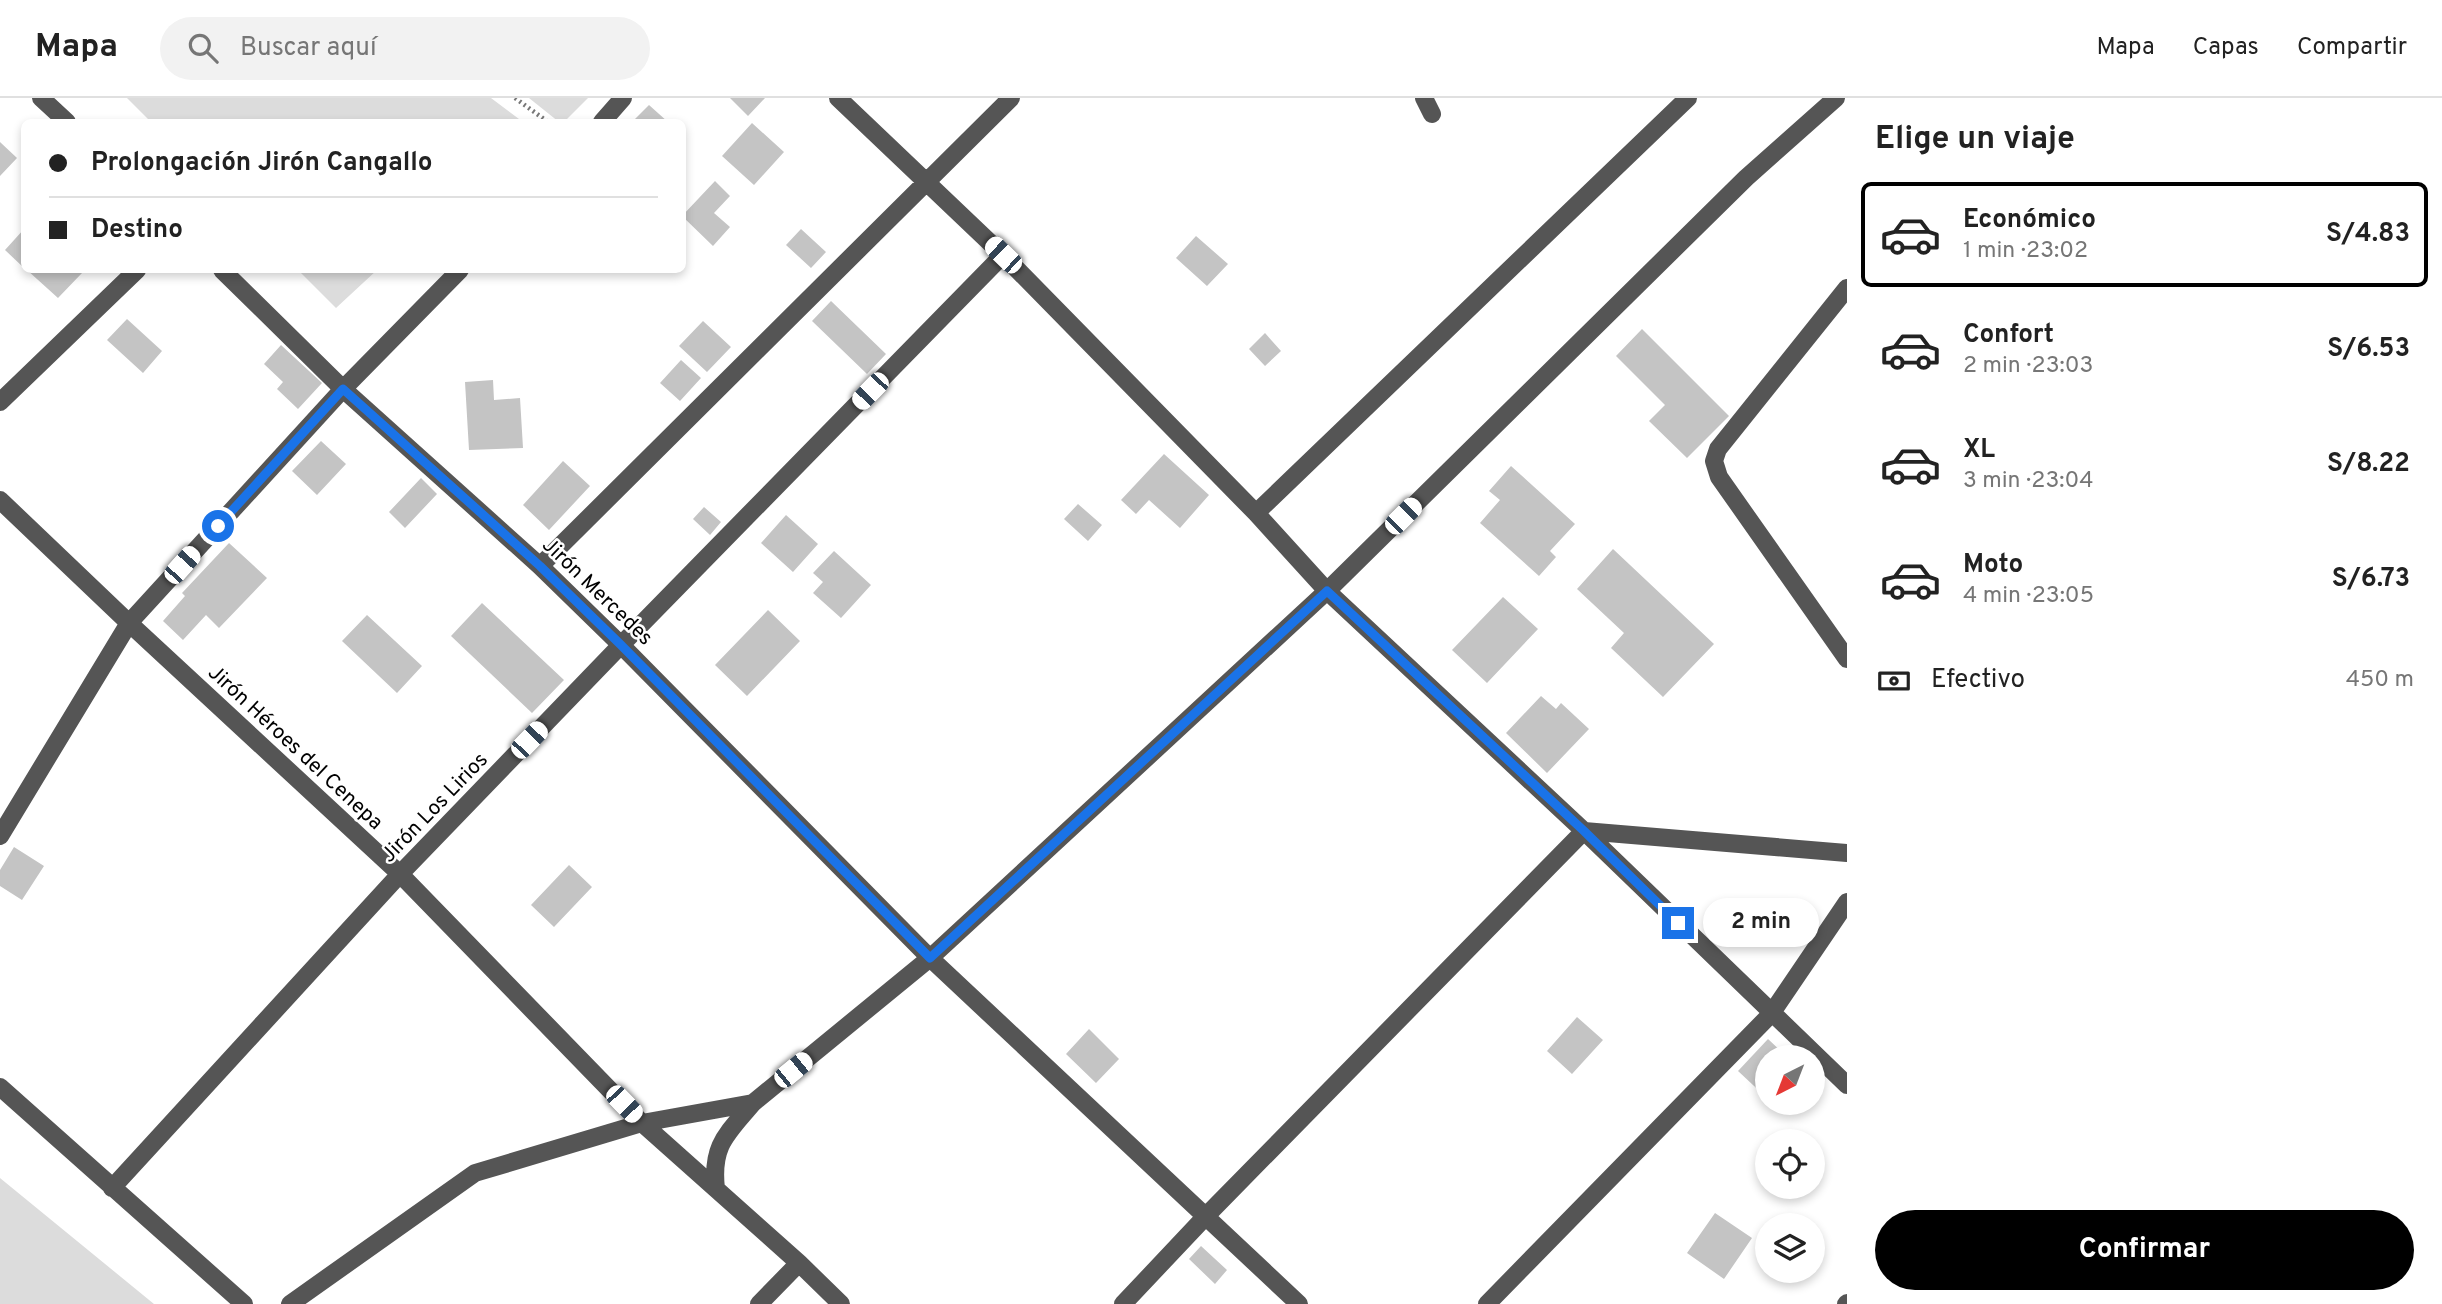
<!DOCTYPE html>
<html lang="es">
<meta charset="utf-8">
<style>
:root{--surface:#fff;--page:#f2f2f2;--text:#222;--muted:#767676;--line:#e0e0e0;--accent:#000}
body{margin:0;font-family:Overpass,sans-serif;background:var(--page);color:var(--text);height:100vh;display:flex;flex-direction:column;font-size:26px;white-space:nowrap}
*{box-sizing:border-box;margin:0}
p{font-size:23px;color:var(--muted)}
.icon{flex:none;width:38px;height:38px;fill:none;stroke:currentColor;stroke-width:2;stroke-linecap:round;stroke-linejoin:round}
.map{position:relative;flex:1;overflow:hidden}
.side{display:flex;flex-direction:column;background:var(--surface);width:595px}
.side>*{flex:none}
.top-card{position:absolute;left:21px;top:21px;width:665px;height:154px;border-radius:10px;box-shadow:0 4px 10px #0003;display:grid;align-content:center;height:154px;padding:0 28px;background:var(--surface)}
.needle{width:46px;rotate:222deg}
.fabs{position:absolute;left:1755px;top:947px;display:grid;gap:14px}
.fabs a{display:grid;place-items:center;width:70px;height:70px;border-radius:50%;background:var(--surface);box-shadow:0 4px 10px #0003;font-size:35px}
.end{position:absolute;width:32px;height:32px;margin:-16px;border:9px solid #1a73e8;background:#fff;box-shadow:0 0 0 4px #fff}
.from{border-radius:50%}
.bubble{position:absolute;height:49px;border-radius:24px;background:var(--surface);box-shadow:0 4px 10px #0003;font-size:23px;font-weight:700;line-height:49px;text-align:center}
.car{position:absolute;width:21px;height:42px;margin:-21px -10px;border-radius:9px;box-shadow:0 0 5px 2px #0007;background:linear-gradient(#fff 24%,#345 0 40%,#fff 0 76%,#345 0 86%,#fff 0)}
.top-card b{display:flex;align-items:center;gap:24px;height:66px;font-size:26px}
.top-card b+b{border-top:2px solid var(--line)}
.top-card i{width:18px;height:18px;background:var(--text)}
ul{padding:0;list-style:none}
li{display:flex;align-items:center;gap:21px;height:105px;margin:0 14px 10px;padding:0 14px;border:4px solid transparent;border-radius:10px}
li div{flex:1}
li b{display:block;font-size:26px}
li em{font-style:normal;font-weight:700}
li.selected{border-color:var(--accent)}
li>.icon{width:63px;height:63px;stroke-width:1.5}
h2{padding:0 28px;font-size:32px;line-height:84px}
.pay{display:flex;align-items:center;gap:18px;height:77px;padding:0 28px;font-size:26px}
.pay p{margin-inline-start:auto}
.primary-button{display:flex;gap:14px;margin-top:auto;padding:14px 28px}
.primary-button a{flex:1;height:80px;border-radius:42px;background:var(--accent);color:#fff;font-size:28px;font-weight:700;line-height:80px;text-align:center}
header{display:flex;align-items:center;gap:42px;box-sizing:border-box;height:98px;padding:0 35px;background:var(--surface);border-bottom:2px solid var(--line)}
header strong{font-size:33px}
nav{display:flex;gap:38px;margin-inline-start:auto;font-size:24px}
.search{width:490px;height:63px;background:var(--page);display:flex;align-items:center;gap:18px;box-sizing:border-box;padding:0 24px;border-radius:38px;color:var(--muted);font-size:26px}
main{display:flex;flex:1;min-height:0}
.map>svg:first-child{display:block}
.green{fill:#dcdcdc}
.building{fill:#c4c4c4}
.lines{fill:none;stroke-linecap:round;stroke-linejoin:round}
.path{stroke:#777;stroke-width:4.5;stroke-dasharray:2 3.5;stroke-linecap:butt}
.minor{stroke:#555;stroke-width:18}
.route{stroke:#1a73e8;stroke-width:9}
.labels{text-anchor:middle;stroke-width:5;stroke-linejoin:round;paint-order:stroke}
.street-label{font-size:21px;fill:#000;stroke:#fff}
</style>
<header>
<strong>Mapa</strong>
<div class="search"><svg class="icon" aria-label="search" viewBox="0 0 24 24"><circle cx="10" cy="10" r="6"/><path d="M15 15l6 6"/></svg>Buscar aquí</div>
<nav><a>Mapa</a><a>Capas</a><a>Compartir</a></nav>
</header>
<main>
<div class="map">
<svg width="1847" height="1206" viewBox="0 0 1847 1206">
<rect width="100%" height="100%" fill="#fff"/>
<path class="green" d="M127 0H491L523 24H151Z
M529 0H588L564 24H559Z
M298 172H377L336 210Z
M0 1080 154 1206H0Z"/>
<path class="building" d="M730 0H765L748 18Z
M649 7 668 24H632Z
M752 25 784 54 754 87 722 58Z
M0 44 17 60 0 78Z
M715 83 730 98 714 115 730 129 713 148 682 118Z
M24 131V170L5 152Z
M801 131 826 154 811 170 786 147Z
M1196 138 1228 166 1207 188 1176 160Z
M27 172H78L82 175 58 200Z
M831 203 886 256 867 276 812 223Z
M127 221 162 253 143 275 107 242Z
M703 223 731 249 707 274 679 248Z
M1642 231 1729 318 1687 360 1649 323 1665 307 1616 258Z
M1265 235 1281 253 1265 268 1249 251Z
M281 247 322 285 298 311 277 291 283 284 264 266Z
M681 262 701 280 680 303 660 285Z
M493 282 494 302 520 300 523 350 469 352 465 284Z
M321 343 346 366 317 397 292 373Z
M1164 356 1209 397 1180 430 1149 402 1136 416 1121 402Z
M563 363 590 388 549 432 523 407Z
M1511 368 1575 426 1550 453 1556 459 1539 478 1480 425 1500 402 1489 393Z
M421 380 437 396 405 430 389 414Z
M1078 406 1102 427 1088 443 1064 421Z
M704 409 721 424 710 437 693 421Z
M786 417 818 446 793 474 761 445Z
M229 445 267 480 219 530 206 517 183 542 163 523 185 498 182 495Z
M1613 451 1714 546 1663 599 1611 550 1624 535 1577 491Z
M834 453 871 487 841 520 813 495 823 484 813 475Z
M1503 499 1538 531 1487 585 1452 552Z
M482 505 564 582 532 615 451 538Z
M768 512 800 543 747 598 715 567Z
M367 517 422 568 397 595 342 543Z
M1541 598 1556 611 1561 605 1589 631 1547 675 1506 635Z
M14 749 44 768 22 802 0 788V772Z
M569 767 592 789 554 829 531 807Z
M1577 919 1603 942 1572 976 1547 953Z
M1089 931 1119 961 1096 985 1066 956Z
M1768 941 1787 959H1768V1001L1738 973Z
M1715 1115 1752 1140 1724 1181 1687 1155Z
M1201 1148 1227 1172 1215 1186 1189 1161Z"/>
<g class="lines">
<path class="path" d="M515 0 548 24"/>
<path class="minor" d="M41 0 67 24
M838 0 1003 157 1256 415 1327 493 1584 733 1847 987
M1424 0 1432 16
M602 24 623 0
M222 172 343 291 540 468 621 547 930 860 1299 1206
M1847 190 1718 351 1714 363 1719 379 1847 561
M0 304 137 172
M0 402 129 525 400 776 642 1025 799 1165 841 1206
M1256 415 1688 0
M540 468 1011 0
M0 738 129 525 343 291 460 172
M0 989 244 1206
M112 1090 400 776 621 547 1003 157
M716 1091C711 1047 727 1036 753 1005
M290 1206 475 1075 642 1025 753 1005 930 860 1327 493 1746 80 1836 0
M759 1206 799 1165
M1123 1206 1206 1118 1584 733 1847 755
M1487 1206 1771 916 1847 804
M1846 1206 1847 1205"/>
</g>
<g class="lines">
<path class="route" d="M218 428 343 291 540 468 621 547 930 860 1327 493 1584 733 1678 825"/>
</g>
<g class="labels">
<g class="street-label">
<text transform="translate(598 493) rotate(44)" y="7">Jirón Mercedes</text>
<text transform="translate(296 649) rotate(43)" y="7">Jirón Héroes del Cenepa</text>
<text transform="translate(434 709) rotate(-46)" y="7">Jirón Los Lirios</text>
</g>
</g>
</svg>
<div class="fabs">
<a><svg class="needle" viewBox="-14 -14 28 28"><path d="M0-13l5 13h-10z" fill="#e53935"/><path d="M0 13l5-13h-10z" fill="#767676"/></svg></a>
<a><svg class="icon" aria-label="locate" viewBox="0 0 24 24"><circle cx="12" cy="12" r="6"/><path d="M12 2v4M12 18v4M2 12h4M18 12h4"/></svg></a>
<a><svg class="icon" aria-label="layers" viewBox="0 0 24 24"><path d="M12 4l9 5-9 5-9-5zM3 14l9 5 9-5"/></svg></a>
</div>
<i class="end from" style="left:218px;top:428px"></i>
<i class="end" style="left:1678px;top:825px"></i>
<div class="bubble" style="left:1703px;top:800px;width:116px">2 min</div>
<i class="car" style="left:1003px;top:157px;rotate:314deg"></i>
<i class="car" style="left:870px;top:293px;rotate:224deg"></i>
<i class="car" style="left:1403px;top:418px;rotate:45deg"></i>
<i class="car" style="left:182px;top:467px;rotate:42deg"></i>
<i class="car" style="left:529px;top:642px;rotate:44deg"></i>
<i class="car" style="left:793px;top:972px;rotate:51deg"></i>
<i class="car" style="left:624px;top:1006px;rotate:136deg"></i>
<div class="top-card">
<b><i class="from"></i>Prolongación Jirón Cangallo</b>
<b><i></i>Destino</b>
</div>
</div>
<section class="side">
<h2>Elige un viaje</h2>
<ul>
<li class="selected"><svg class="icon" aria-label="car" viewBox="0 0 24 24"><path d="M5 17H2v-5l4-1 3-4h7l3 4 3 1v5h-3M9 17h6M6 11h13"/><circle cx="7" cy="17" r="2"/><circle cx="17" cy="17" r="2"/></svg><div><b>Económico</b><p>1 min · 23:02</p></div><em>S/4.83</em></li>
<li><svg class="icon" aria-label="car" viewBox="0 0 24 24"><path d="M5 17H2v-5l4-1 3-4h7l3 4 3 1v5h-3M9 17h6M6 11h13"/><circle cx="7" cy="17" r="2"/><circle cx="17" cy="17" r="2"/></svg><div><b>Confort</b><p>2 min · 23:03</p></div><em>S/6.53</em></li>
<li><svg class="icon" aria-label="car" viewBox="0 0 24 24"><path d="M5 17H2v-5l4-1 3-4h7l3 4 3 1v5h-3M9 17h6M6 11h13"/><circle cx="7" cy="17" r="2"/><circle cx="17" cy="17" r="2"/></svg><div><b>XL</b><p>3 min · 23:04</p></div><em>S/8.22</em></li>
<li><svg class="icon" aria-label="car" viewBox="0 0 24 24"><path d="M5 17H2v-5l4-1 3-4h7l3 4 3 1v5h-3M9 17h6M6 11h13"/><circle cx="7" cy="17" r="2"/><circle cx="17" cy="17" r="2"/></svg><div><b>Moto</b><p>4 min · 23:05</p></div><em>S/6.73</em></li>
</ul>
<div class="pay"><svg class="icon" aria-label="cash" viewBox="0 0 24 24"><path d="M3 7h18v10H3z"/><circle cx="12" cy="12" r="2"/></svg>Efectivo<p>450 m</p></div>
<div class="primary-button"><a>Confirmar</a></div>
</section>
</main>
